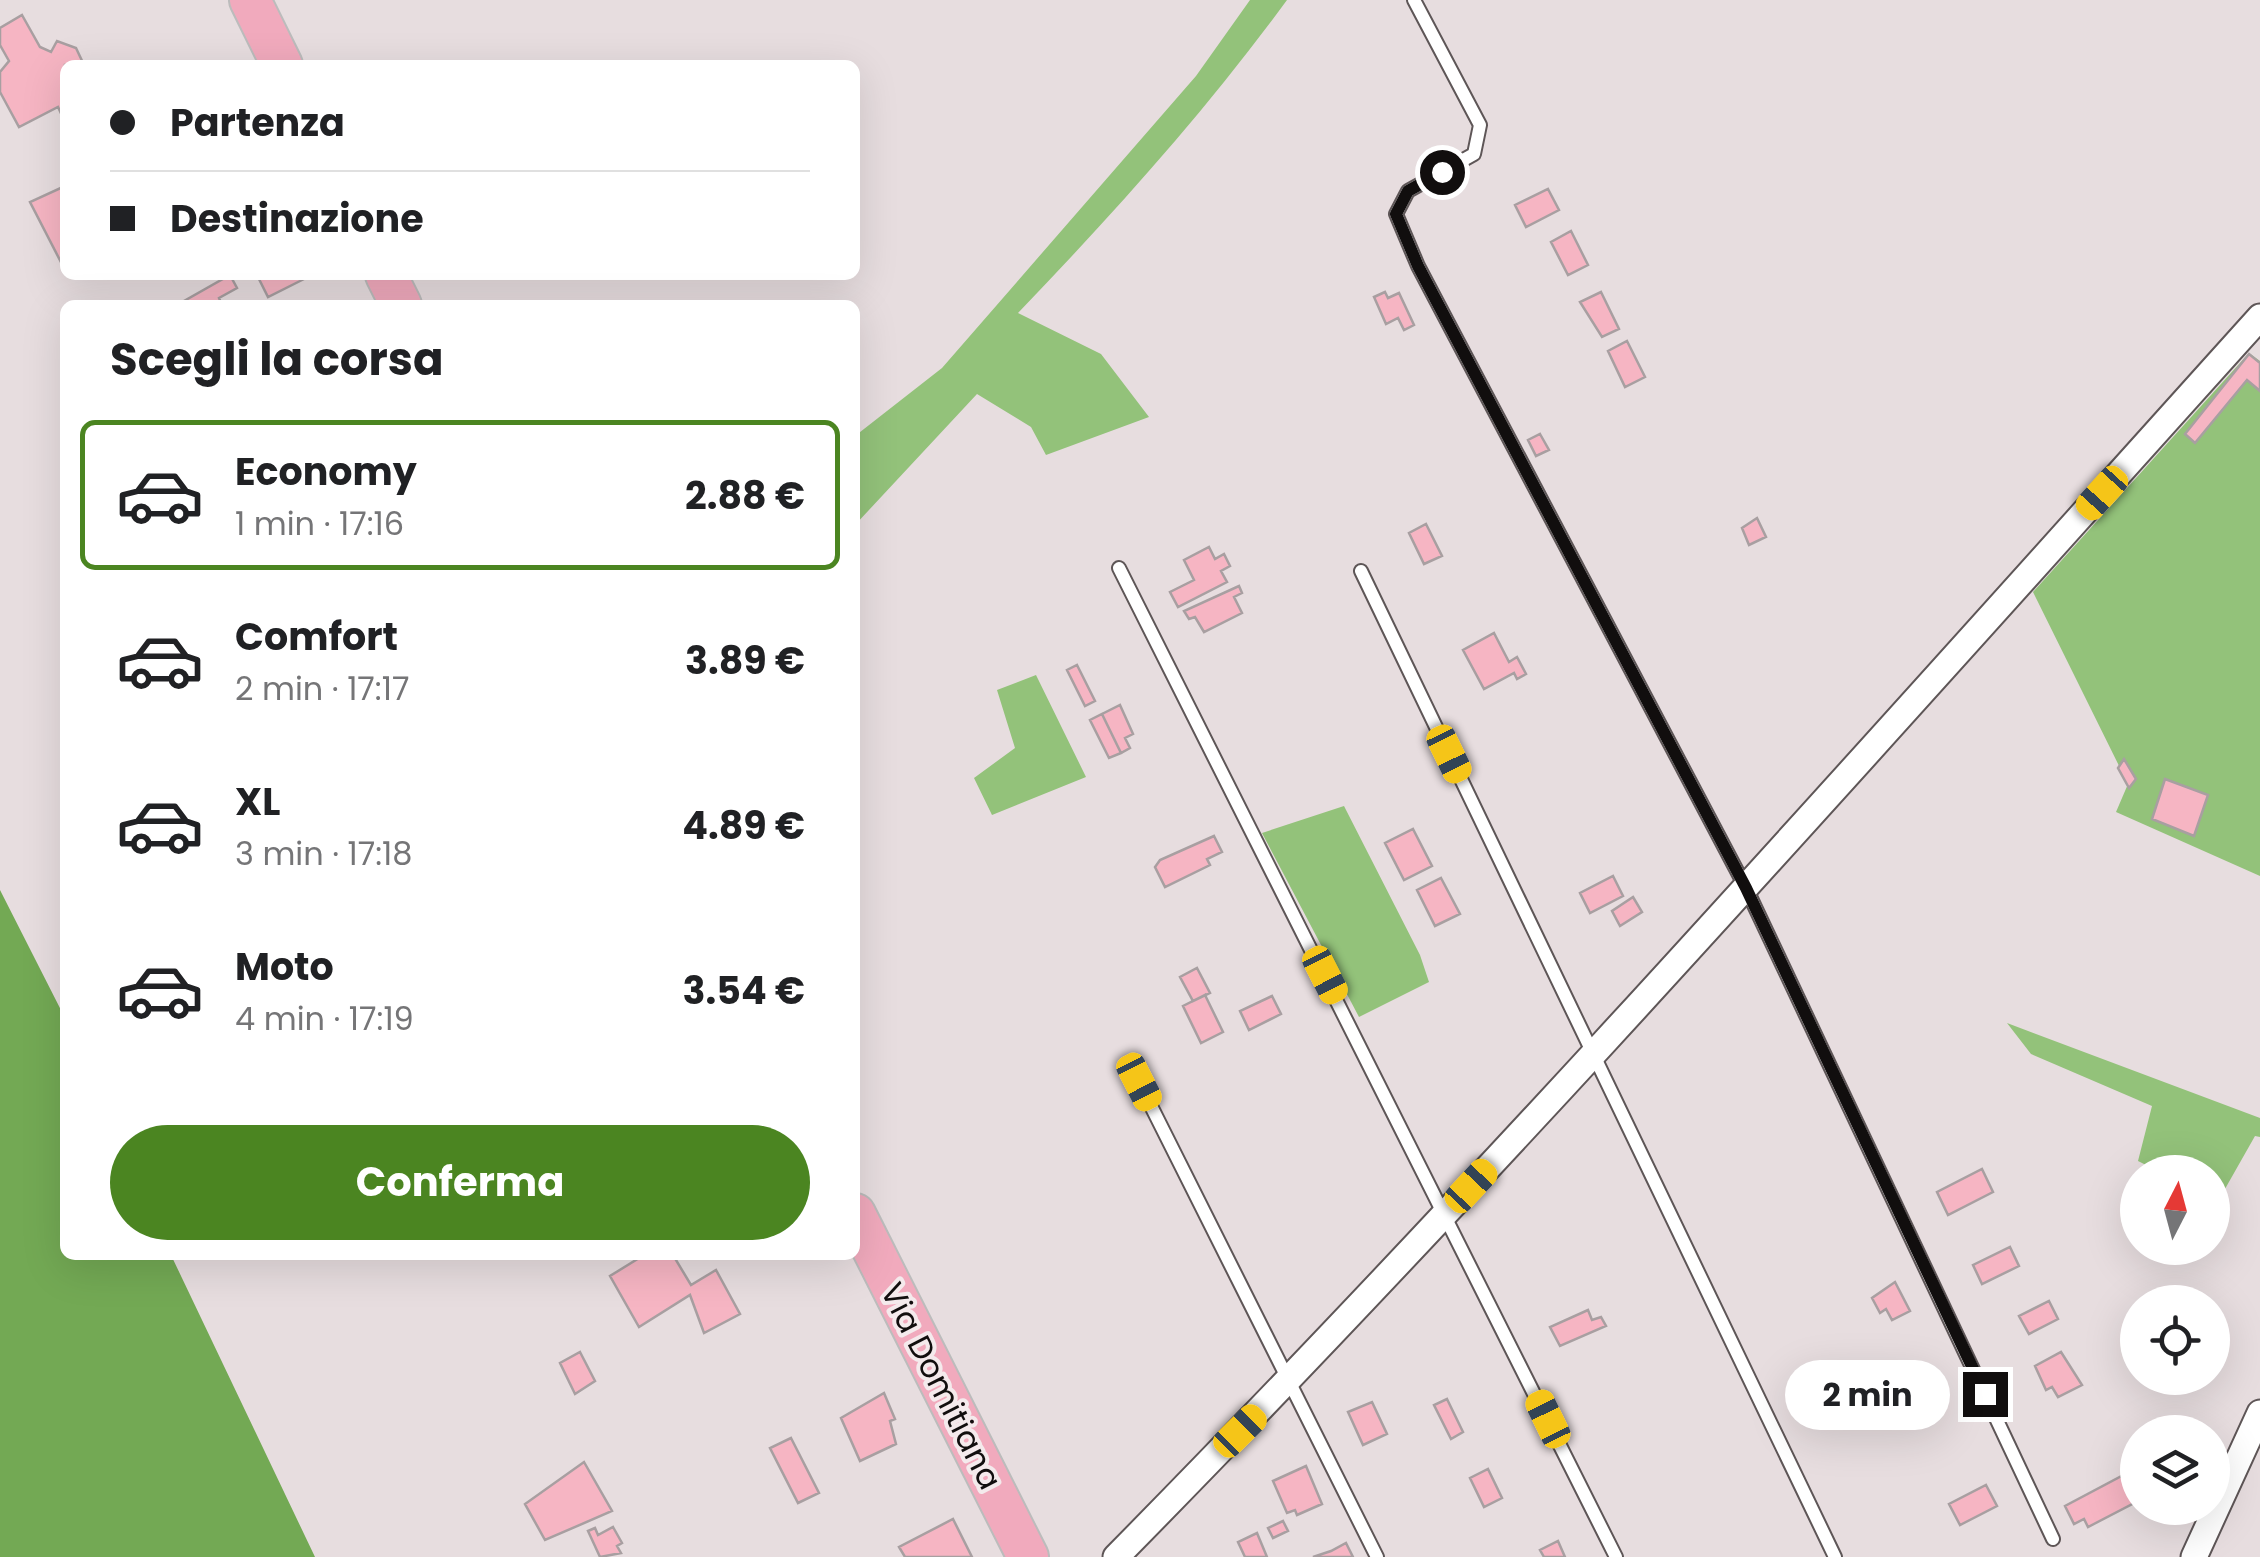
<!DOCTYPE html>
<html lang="it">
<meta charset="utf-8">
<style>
:root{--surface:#fff;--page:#f6f6f6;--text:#202124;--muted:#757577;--line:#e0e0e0;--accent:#4b8521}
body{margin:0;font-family:Poppins,sans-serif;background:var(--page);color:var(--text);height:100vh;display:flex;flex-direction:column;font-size:38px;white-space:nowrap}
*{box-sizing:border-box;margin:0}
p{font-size:32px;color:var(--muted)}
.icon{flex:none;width:55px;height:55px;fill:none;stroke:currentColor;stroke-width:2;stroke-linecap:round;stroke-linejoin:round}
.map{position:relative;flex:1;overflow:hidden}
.side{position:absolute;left:60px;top:300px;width:800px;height:960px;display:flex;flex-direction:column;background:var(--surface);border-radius:15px;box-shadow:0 10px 40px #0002}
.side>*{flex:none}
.hud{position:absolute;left:60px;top:60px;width:800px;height:220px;border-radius:15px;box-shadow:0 10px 40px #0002;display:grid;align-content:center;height:220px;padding:0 50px;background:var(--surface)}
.needle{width:65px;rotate:6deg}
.fabs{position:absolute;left:2120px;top:1155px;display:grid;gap:20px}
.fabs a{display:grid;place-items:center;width:110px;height:110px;border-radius:50%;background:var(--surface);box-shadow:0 10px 40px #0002;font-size:50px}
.end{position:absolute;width:45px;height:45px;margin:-22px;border:12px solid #110e0e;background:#fff;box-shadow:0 0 0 5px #fff}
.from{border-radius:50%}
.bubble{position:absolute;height:70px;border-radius:35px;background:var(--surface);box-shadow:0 10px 40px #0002;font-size:32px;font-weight:700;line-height:70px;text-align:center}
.car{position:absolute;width:30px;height:60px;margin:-30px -15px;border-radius:12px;box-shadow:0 0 8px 2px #0007;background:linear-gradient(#f5c518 24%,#345 0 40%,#f5c518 0 76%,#345 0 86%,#f5c518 0)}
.hud b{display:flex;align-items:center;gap:35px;height:95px;font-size:38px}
.hud b+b{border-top:2px solid var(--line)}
.hud i{width:25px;height:25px;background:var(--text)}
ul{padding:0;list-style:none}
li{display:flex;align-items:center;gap:30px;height:150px;margin:0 20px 15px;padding:0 30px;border:5px solid transparent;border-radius:15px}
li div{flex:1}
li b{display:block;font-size:38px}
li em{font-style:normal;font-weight:700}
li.current{border-color:var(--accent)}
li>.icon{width:90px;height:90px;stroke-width:1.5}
h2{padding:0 50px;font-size:45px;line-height:120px}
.action{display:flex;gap:20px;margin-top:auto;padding:20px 50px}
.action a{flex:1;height:115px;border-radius:60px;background:var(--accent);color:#fff;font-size:40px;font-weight:700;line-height:115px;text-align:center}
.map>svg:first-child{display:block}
.green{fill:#93c27a}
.water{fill:#73a954}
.building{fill:#f6b5c3;stroke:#a89fa1;stroke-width:2.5}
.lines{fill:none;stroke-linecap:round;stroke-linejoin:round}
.lane-casing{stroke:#5e5657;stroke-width:16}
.street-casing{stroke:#5e5657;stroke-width:29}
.primary-casing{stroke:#bcbcbc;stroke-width:44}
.lane{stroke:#fff;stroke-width:12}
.street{stroke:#fff;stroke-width:25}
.primary{stroke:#f1aabd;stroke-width:40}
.route{stroke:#110e0e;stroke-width:12}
.labels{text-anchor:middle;stroke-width:8;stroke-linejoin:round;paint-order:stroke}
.street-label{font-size:32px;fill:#110e0e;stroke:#f4eaec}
</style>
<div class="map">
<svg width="2260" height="1557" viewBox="0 0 2260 1557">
<rect width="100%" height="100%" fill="#e7dddf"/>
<path class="green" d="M1250 0H1287C1205 112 1114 213 1018 313L1101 354 1149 417 1046 455 1031 427 977 394 855 525V436L942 368 1196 76Z
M2249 353 2260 361V876L2116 812 2128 784 2033 592Z
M1036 675 1086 777 992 815 974 778 1015 748 997 690Z
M1344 806 1420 955 1429 982 1359 1017 1262 833Z
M2007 1023 2260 1118V1137L2255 1136 2217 1203 2213 1200 2212 1172H2160L2138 1161 2152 1106 2031 1054Z"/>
<path class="water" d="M0 890 65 1018V1255H171L315 1557H0Z"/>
<path class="building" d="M22 15 40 47 51 52 57 41 76 48 84 65H65V122L58 107 19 127 0 92V72L9 61 0 45V28Z
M65 186V270L30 202Z
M1548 189 1559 210 1526 227 1515 205Z
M1571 231 1588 265 1568 275 1551 242Z
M230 275 237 288 219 298 222 305H177Z
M262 275H312L268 297 258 277Z
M1385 292 1388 298 1399 293 1414 325 1404 330 1398 318 1386 324 1374 297Z
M1601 292 1619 329 1602 337 1580 302Z
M1627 341 1645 377 1625 387 1608 351Z
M2249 354 2260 363V391L2247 380 2195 443 2185 434Z
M1540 434 1549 450 1536 456 1528 440Z
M1757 518 1766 537 1749 545 1742 528Z
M1426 524 1442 556 1424 564 1409 533Z
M1209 547 1215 559 1224 554 1230 566 1221 571 1227 582 1178 607 1170 592 1194 580 1184 560Z
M1239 586 1242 593 1234 597 1242 613 1204 632 1195 617 1189 619 1184 611Z
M1494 633 1509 662 1517 657 1526 674 1517 679 1514 673 1484 689 1463 650Z
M1077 665 1095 701 1085 706 1067 670Z
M1120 705 1133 734 1125 738 1130 748 1121 753 1102 714Z
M1102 714 1121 753 1109 758 1090 720Z
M2124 759 2136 779 2129 788 2118 768Z
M2165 779 2208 795 2194 836 2152 819Z
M1413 829 1432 866 1404 880 1385 843Z
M1214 836 1222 852 1207 859 1210 865 1165 887 1155 867 1160 860Z
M1613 876 1623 896 1590 913 1580 893Z
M1441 878 1460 914 1435 926 1417 890Z
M1633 897 1642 912 1620 926 1612 911Z
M1197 968 1210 993 1193 1001 1180 977Z
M1205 995 1223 1032 1201 1043 1183 1006Z
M1272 996 1281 1014 1249 1030 1240 1011Z
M1982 1169 1993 1192 1948 1215 1937 1192Z
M2010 1247 2019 1266 1982 1284 1973 1265Z
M644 1255H673L691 1285 716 1270 740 1314 704 1333 690 1295 639 1327 610 1276Z
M1895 1282 1910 1311 1892 1320 1886 1309 1880 1313 1872 1298Z
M2049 1301 2058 1319 2029 1334 2019 1316Z
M1588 1310 1592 1320 1601 1317 1606 1326 1560 1346 1550 1327Z
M580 1352 595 1381 575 1394 560 1363Z
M2061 1352 2082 1385 2058 1397 2052 1387 2046 1390 2035 1366Z
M884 1393 895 1419 890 1421 896 1444 860 1461 841 1418Z
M1447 1399 1463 1432 1451 1439 1434 1405Z
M1372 1402 1387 1434 1363 1445 1348 1412Z
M791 1438 819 1493 798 1503 770 1448Z
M584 1462 612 1511 545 1540 525 1504Z
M1306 1466 1322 1504 1297 1515 1295 1510 1287 1513 1273 1481Z
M1488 1469 1502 1498 1484 1507 1470 1478Z
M2133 1470 2138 1501 2088 1527 2084 1519 2074 1524 2065 1506Z
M1986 1485 1997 1506 1960 1525 1949 1504Z
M953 1519 972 1557H905L899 1547Z
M1283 1521 1288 1531 1273 1538 1268 1528Z
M613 1527 622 1543 617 1546 621 1553 600 1557 588 1531 595 1528 598 1535Z
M1257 1533 1267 1557H1245L1238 1542Z
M1558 1541 1565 1557H1544L1540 1550Z
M1346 1543 1353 1557H1313L1331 1551Z"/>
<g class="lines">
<defs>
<path id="lane" d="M1414 0 1480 125 1474 154 1408 191 1396 214 1418 266 1746 888 2053 1539
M1119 568 1616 1557
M1361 571 1835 1557
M1139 1082 1377 1557"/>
<path id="street" d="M1116 1557C1511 1156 1883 735 2260 317
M2194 1557 2260 1413"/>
<path id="primary" d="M250 0 282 65
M386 275 401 305
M855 1214 1028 1557"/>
</defs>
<use href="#lane" class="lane-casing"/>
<use href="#street" class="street-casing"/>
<use href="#primary" class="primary-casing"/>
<use href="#lane" class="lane"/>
<use href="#street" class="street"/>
<use href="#primary" class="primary"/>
</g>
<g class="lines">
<path class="route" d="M1442 172 1408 191 1396 214 1418 266 1746 888 1985 1394"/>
</g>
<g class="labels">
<g class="street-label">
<text transform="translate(941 1386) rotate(63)" y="11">Via Domitiana</text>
</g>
</g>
</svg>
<div class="fabs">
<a><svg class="needle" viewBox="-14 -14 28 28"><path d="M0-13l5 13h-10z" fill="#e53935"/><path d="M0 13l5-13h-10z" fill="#757577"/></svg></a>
<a><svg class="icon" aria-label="locate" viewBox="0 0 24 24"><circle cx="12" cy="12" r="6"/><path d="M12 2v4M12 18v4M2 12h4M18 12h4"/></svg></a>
<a><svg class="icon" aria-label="layers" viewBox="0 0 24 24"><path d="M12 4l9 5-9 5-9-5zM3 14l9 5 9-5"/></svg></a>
</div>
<i class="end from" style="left:1442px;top:172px"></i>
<i class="end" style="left:1985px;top:1394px"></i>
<div class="bubble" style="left:1785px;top:1360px;width:165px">2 min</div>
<i class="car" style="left:2102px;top:493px;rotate:222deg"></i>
<i class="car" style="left:1449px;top:754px;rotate:154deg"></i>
<i class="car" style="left:1325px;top:975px;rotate:153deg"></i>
<i class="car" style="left:1139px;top:1082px;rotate:153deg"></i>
<i class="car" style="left:1471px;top:1186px;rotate:43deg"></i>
<i class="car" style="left:1548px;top:1419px;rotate:334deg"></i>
<i class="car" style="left:1240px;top:1431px;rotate:45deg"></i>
<div class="hud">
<b><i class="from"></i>Partenza</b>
<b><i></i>Destinazione</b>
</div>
<section class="side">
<h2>Scegli la corsa</h2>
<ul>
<li class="current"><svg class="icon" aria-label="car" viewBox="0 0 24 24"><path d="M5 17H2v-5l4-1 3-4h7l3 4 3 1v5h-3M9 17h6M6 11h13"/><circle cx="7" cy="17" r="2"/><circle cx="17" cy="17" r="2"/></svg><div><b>Economy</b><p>1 min · 17:16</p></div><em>2.88 €</em></li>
<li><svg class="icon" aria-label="car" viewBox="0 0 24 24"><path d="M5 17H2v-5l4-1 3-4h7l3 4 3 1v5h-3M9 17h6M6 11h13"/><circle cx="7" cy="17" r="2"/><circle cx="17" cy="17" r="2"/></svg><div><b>Comfort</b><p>2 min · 17:17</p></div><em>3.89 €</em></li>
<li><svg class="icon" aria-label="car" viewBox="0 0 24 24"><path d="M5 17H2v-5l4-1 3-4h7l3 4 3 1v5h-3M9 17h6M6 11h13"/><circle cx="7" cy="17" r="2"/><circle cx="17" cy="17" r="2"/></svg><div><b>XL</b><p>3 min · 17:18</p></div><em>4.89 €</em></li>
<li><svg class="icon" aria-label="car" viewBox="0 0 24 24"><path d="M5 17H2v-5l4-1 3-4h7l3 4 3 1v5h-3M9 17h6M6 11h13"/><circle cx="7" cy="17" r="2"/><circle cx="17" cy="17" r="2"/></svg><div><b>Moto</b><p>4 min · 17:19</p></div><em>3.54 €</em></li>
</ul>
<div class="action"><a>Conferma</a></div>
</section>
</div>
